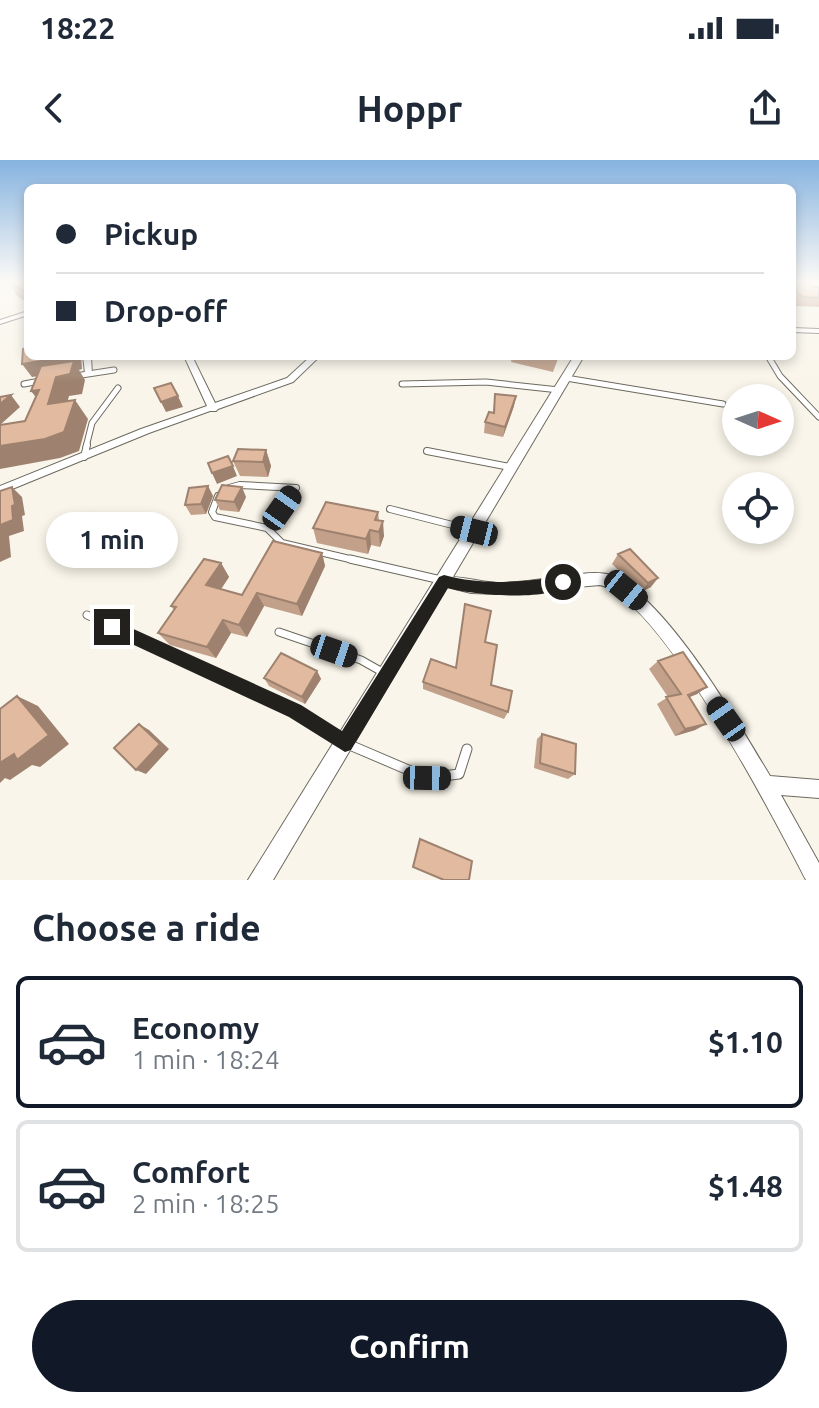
<!DOCTYPE html>
<meta charset="utf-8">
<style>
:root{--surface:#fff;--page:#f2f2f3;--text:#1f2937;--muted:#747a83;--line:#e0e1e3;--accent:#111827}
body{margin:0;font-family:Ubuntu,sans-serif;background:var(--page);color:var(--text);height:100vh;display:flex;flex-direction:column;font-size:30px;white-space:nowrap}
*{box-sizing:border-box;margin:0}
p{font-size:26px;color:var(--muted)}
.icon{flex:none;width:44px;height:44px;fill:none;stroke:currentColor;stroke-width:2;stroke-linecap:round;stroke-linejoin:round}
.map{position:relative;height:720px;overflow:hidden}
.details{display:flex;flex-direction:column;background:var(--surface);flex:1}
.details>*{flex:none}
.guide{position:absolute;left:24px;top:24px;width:772px;height:176px;border-radius:12px;box-shadow:0 4px 12px #0003;display:grid;align-content:center;height:176px;padding:0 32px;background:var(--surface)}
.needle{width:52px;rotate:93deg}
.tools{position:absolute;left:722px;top:224px;display:grid;gap:16px}
.tools a{display:grid;place-items:center;width:72px;height:72px;border-radius:50%;background:var(--surface);box-shadow:0 4px 12px #0003;font-size:40px}
.end{position:absolute;width:36px;height:36px;margin:-18px;border:10px solid #22211d;background:#fff;box-shadow:0 0 0 4px #fff}
.from{border-radius:50%}
.bubble{position:absolute;height:56px;border-radius:28px;background:var(--surface);box-shadow:0 4px 12px #0003;font-size:26px;font-weight:600;line-height:56px;text-align:center}
.car{position:absolute;width:24px;height:48px;margin:-24px -12px;border-radius:10px;box-shadow:0 0 6px 2px #0007;background:linear-gradient(#222 24%,#8ab4d8 0 40%,#222 0 76%,#8ab4d8 0 86%,#222 0)}
.guide b{display:flex;align-items:center;gap:28px;height:76px;font-size:30px}
.guide b+b{border-top:2px solid var(--line)}
.guide i{width:20px;height:20px;background:var(--text)}
ul{padding:0;list-style:none}
li{display:flex;align-items:center;gap:24px;height:132px;margin:0 16px 12px;padding:0 16px;border:4px solid var(--line);border-radius:12px}
li div{flex:1}
li b{display:block;font-size:30px}
li em{font-style:normal;font-weight:600}
li.current{border-color:var(--accent)}
li>.icon{width:72px;height:72px;stroke-width:1.5}
h2{padding:0 32px;font-size:36px;line-height:96px}
.primary-button{display:flex;gap:16px;margin-top:auto;padding:16px 32px}
.primary-button a{flex:1;height:92px;border-radius:48px;background:var(--accent);color:#fff;font-size:32px;font-weight:600;line-height:92px;text-align:center}
.status{display:flex;justify-content:space-between;align-items:center;height:56px;padding:0 40px;background:var(--surface);direction:ltr}
.status svg{height:22px;fill:currentColor}
header{display:flex;justify-content:space-between;align-items:center;height:104px;padding:0 32px;background:var(--surface);font-size:36px;font-weight:600}
.map>svg:first-child{display:block}
.lines{fill:none;stroke-linecap:round;stroke-linejoin:round}
.service-far3-casing{stroke:#6c695f;stroke-width:7}
.service-far2-casing{stroke:#6c695f;stroke-width:8}
.service-far1-casing{stroke:#6c695f;stroke-width:9}
.service-casing{stroke:#6c695f;stroke-width:11}
.minor-casing{stroke:#6c695f;stroke-width:2}
.tertiary-casing{stroke:#6c695f;stroke-width:2}
.service-far3{stroke:#fff;stroke-width:5}
.service-far2{stroke:#fff;stroke-width:6}
.service-far1{stroke:#fff;stroke-width:7}
.service{stroke:#fff;stroke-width:9}
.minor{fill:#fff;fill-rule:evenodd}
.tertiary{fill:#fff;fill-rule:evenodd}
.wall{fill:#c2a089}
.shaded-wall{fill:#9e826f}
.building{fill:#e1ba9f;stroke:#9e826f;stroke-width:2}
.route{fill:#22211d}
</style>
<div class="status"><b>18:22</b><svg viewBox="0 0 49 12"><path d="M0 12V9h3v3zM5 12V6h3v6zM10 12V3h3v9zM15 12V0h3v12zM26 1h20v11H26zM47 4h2v5h-2z"/></svg></div>
<header><svg class="icon" aria-label="back" viewBox="0 0 24 24"><path d="M15 5l-7 7 7 7"/></svg>Hoppr<svg class="icon" aria-label="share" viewBox="0 0 24 24"><path d="M12 15V3M7 8l5-5 5 5M5 13v7h14v-7"/></svg></header>
<div class="map">
<svg width="819" height="720" viewBox="0 0 819 720">
<rect width="100%" height="100%" fill="#f9f5ea"/>
<g class="lines">
<defs>
<path id="service-far3" d="M768 196 780 216 819 257
M75 216 114 210
M566 218 723 244
M24 224 40 221
M402 224 486 222 559 230
M86 287 92 263 118 228"/>
<path id="service-far2" d="M427 291 510 307
M84 297 87 285
M229 328 240 325 296 328 267 368 282 383 358 401
M218 336 212 352 215 357 267 368
M390 349 472 370"/>
<path id="service-far1" d="M350 399 441 420
M87 455 278 543
M279 472 361 500 384 513"/>
<path id="service" d="M274 541 345 583 427 618 459 614 467 589"/>
<path id="minor" d="M28 151V155L0 164V160Z
M792 168 819 169V173L792 172Z
M83 196H91L92 215 85 213Z
M184 196H192L215 243 287 218 311 196H320L293 222 218 249 216 251H210L149 273 0 334V326L141 269 207 246Z
M580 414C589 413 601 412 610 415 665 436 739 564 770 616L819 620V638L781 635 819 703V720H806C775 660 661 440 600 425L498 434 471 433 439 425 437 421 439 417C451 414 481 422 496 423 524 423 552 417 580 414Z"/>
<path id="tertiary" d="M574 196H584L273 720H248Z"/>
</defs>
<use href="#service-far3" class="service-far3-casing"/>
<use href="#service-far2" class="service-far2-casing"/>
<use href="#service-far1" class="service-far1-casing"/>
<use href="#service" class="service-casing"/>
<use href="#minor" class="minor-casing"/>
<use href="#tertiary" class="tertiary-casing"/>
<use href="#service-far3" class="service-far3"/>
<use href="#service-far2" class="service-far2"/>
<use href="#service-far1" class="service-far1"/>
<use href="#service" class="service"/>
<use href="#minor" class="minor"/>
<use href="#tertiary" class="tertiary"/>
</g>
<path class="wall" d="M8 122H28V143L18 137Z
M792 122 811 126 819 127V147L796 146 792 142Z
M512 196H559L553 212 511 202Z
M495 234 514 246 503 277 484 273 485 262 493 253Z
M266 290 271 306 268 317 240 316 233 301Z
M208 326 213 336 206 354 191 355 185 345Z
M246 337 239 352 220 350 215 340Z
M378 352 379 360 384 376 380 387 371 385 368 394 317 383 313 368Z
M630 389 651 427 641 432 612 404 618 394Z
M322 393 325 406 302 456 264 446 247 477 231 473 216 498 170 485 158 473 174 450 171 446 221 403 229 417 221 429 242 435Z
M485 482 491 525 508 552 504 559 423 529V522L455 508Z
M658 501 707 527 697 534 689 537 706 564 695 570 675 576 657 544 668 537 649 509Z
M317 511 321 519 305 544 269 526 264 518Z
M542 574 575 614 568 619 534 608 537 579Z"/>
<path class="shaded-wall" d="M73 196H81L82 209 79 210 85 220 82 234 69 236 62 263 46 250 31 231 56 217 71 211 32 217 22 204Z
M11 235 20 247 0 265V244Z
M178 236 183 247 166 252 161 242Z
M516 236 514 246 503 277 505 267Z
M75 240 88 259 79 291 60 298 0 309V286Z
M266 290 271 306 268 317 263 302Z
M233 306 237 316 217 324 212 313Z
M208 326 213 336 206 354 201 344Z
M12 327 22 337 25 355 22 356 24 371 9 376 11 397 0 402V365Z
M242 327 246 337 239 352 234 342Z
M383 361 384 376 380 387 379 372Z
M370 370 371 385 368 394 366 379Z
M113 376 125 391 111 400 98 385Z
M95 382 109 397 94 407 80 392Z
M322 393 325 406 302 456 297 444Z
M221 403 229 417 215 438 206 425Z
M658 418 651 427 641 432 648 423Z
M257 433 264 446 247 477 239 465Z
M223 460 231 473 216 498 207 487Z
M317 511 321 519 305 544 302 537Z
M707 527 697 534 678 542 688 535Z
M17 536 38 546 69 584 40 607 32 605 10 620 5 618 0 623V603Z
M139 564 149 570 169 589 146 614 136 610Z
M706 564 695 570 675 576 685 569Z"/>
<path class="building" d="M8 122H28V133Z
M792 122H809L811 126 819 127V138L802 137 792 127Z
M28 187V196H73L22 204 23 189Z
M74 201 70 214 56 217 48 244 75 240 64 272 45 279 0 286V265L25 261 39 230 31 231 41 206Z
M171 223 178 236 161 242 154 228Z
M495 234 516 236 505 267 485 262 489 252 494 253Z
M11 235 0 244V237Z
M238 289 266 290 263 302 233 301Z
M228 296 233 306 212 313 208 303Z
M222 325 242 327 234 342 215 340Z
M208 326 201 344 185 345 189 328Z
M12 327 15 345 12 346 13 360 0 365V331Z
M326 342 378 352 375 360 383 361 379 372 370 370 366 379 313 368Z
M89 353 113 376 98 385 95 382 80 392 59 371Z
M273 381 322 393 297 444 257 433 239 465 223 460 207 487 158 473 176 447 171 446 204 399 221 403 206 425 242 435Z
M630 389 658 418 648 423 618 394Z
M465 444 491 451 485 482 497 485 491 525 512 531 508 552 423 522 431 499 456 508Z
M683 492 707 527 688 535 706 564 685 569 666 537 681 534 658 501Z
M281 493 317 511 302 537 264 518Z
M17 536 49 575 17 600 14 594 0 603V549Z
M139 564 160 584 136 610 114 588Z
M542 574 576 584 575 614 540 603Z
M420 679 472 701 469 720H444L413 707Z"/>
<linearGradient id="sky" x2="0" y2="1"><stop stop-color="#86b3e0"/><stop offset="0.55" stop-color="#fcfaf6"/><stop offset="1" stop-color="#fcfaf6" stop-opacity="0"/></linearGradient>
<rect width="819" height="222" fill="url(#sky)"/>
<path class="route" d="M444 415C485 426 522 422 563 416L570 422C556 443 471 435 448 428L351 590 345 592 289 557 106 472 104 467 106 462H118L301 545 342 571 439 417Z"/>
</svg>
<div class="tools">
<a><svg class="needle" viewBox="-14 -14 28 28"><path d="M0-13l5 13h-10z" fill="#e53935"/><path d="M0 13l5-13h-10z" fill="#747a83"/></svg></a>
<a><svg class="icon" aria-label="locate" viewBox="0 0 24 24"><circle cx="12" cy="12" r="6"/><path d="M12 2v4M12 18v4M2 12h4M18 12h4"/></svg></a>
</div>
<i class="end from" style="left:563px;top:422px"></i>
<i class="end" style="left:112px;top:467px"></i>
<div class="bubble" style="left:46px;top:352px;width:132px">1 min</div>
<i class="car" style="left:282px;top:348px;rotate:35deg"></i>
<i class="car" style="left:474px;top:371px;rotate:284deg"></i>
<i class="car" style="left:626px;top:430px;rotate:129deg"></i>
<i class="car" style="left:334px;top:491px;rotate:109deg"></i>
<i class="car" style="left:726px;top:559px;rotate:325deg"></i>
<i class="car" style="left:427px;top:618px;rotate:91deg"></i>
<div class="guide">
<b><i class="from"></i>Pickup</b>
<b><i></i>Drop-off</b>
</div>
</div>
<section class="details">
<h2>Choose a ride</h2>
<ul>
<li class="current"><svg class="icon" aria-label="car" viewBox="0 0 24 24"><path d="M5 17H2v-5l4-1 3-4h7l3 4 3 1v5h-3M9 17h6M6 11h13"/><circle cx="7" cy="17" r="2"/><circle cx="17" cy="17" r="2"/></svg><div><b>Economy</b><p>1 min · 18:24</p></div><em>$1.10</em></li>
<li><svg class="icon" aria-label="car" viewBox="0 0 24 24"><path d="M5 17H2v-5l4-1 3-4h7l3 4 3 1v5h-3M9 17h6M6 11h13"/><circle cx="7" cy="17" r="2"/><circle cx="17" cy="17" r="2"/></svg><div><b>Comfort</b><p>2 min · 18:25</p></div><em>$1.48</em></li>
</ul>
<div class="primary-button"><a>Confirm</a></div>
</section>
